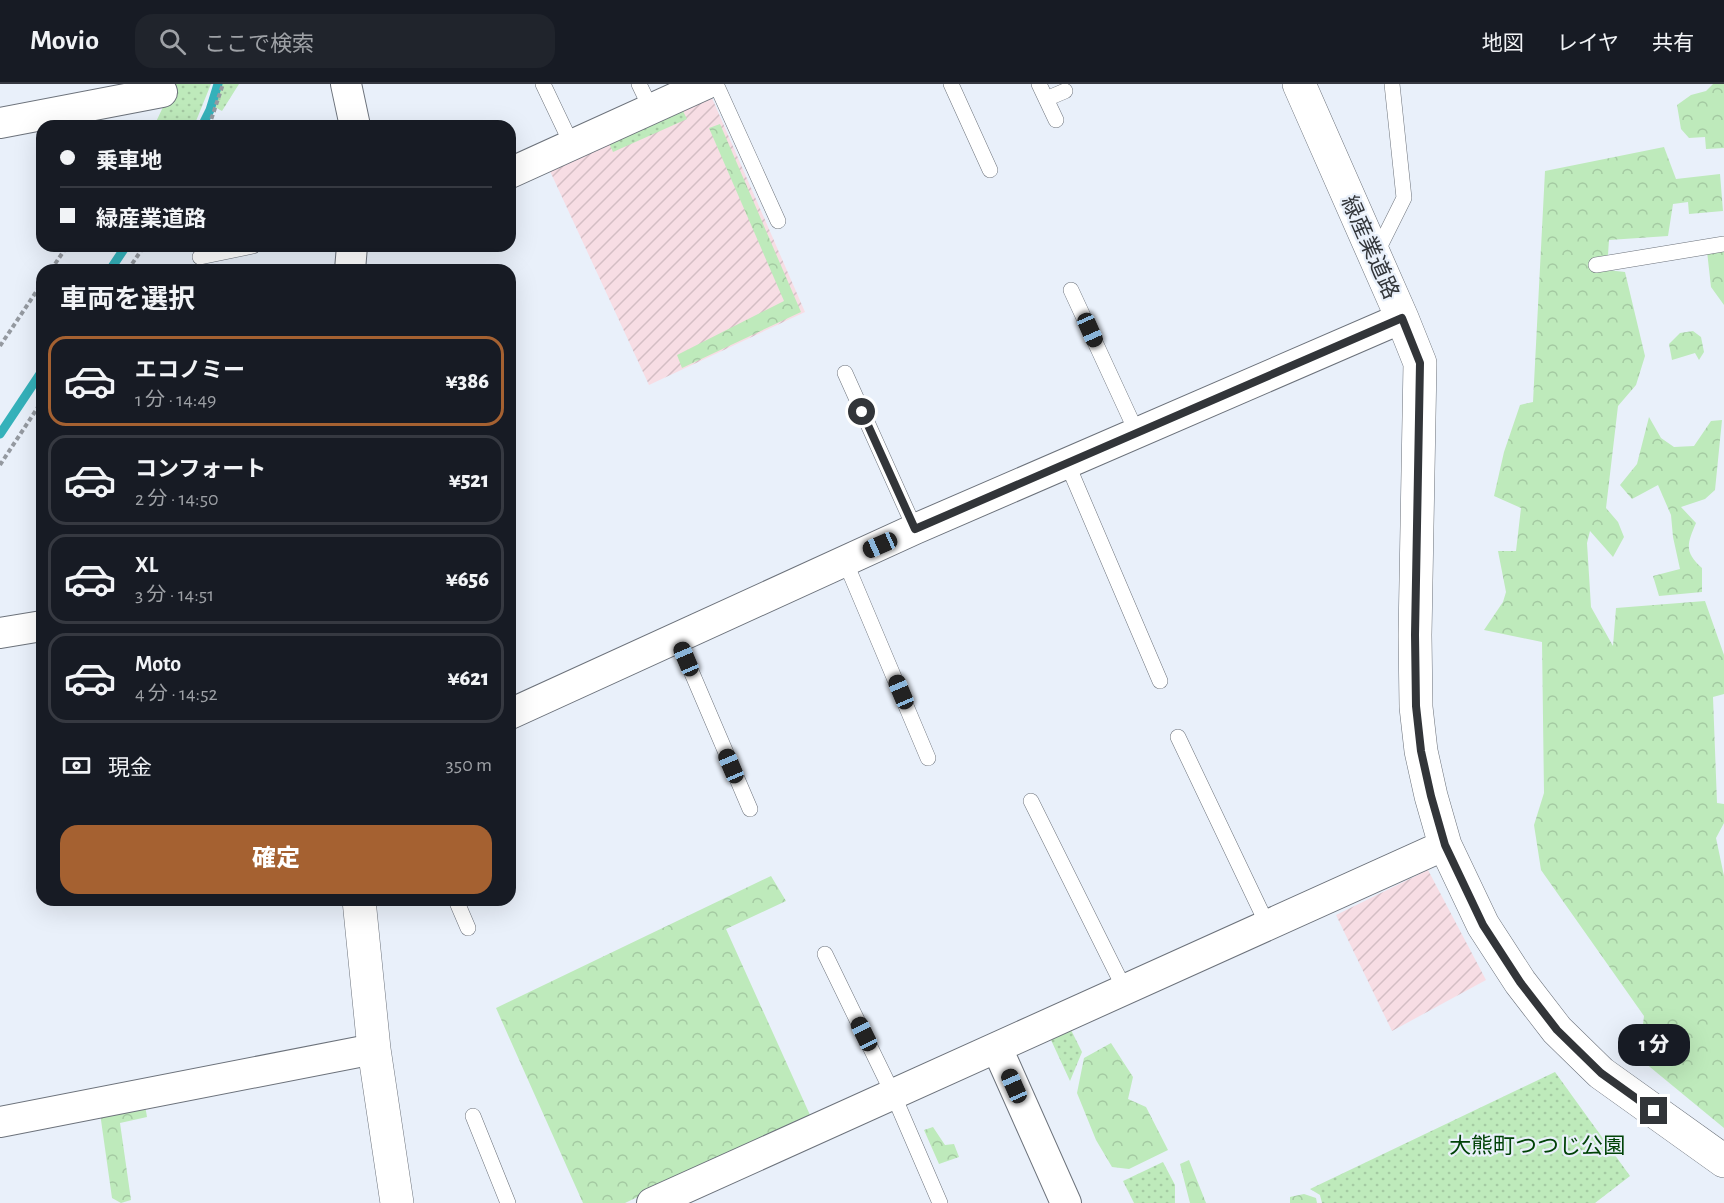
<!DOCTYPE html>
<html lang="ja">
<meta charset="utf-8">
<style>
:root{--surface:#171b24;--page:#20242c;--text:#f1f3f6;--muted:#9ea1a6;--line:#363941;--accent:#a56131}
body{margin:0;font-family:"Alegreya Sans","Noto Sans JP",sans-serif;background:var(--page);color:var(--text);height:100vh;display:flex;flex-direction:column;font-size:22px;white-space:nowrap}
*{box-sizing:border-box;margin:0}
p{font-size:20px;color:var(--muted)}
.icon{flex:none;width:33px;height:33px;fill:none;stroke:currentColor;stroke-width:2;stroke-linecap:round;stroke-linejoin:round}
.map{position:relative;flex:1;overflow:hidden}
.side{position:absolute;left:36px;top:180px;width:480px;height:642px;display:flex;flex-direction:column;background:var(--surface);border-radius:18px;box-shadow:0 6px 24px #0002}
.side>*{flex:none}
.guide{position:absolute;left:36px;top:36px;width:480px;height:132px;border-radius:18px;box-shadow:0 6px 24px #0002;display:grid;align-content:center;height:132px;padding:0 24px;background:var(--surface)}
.end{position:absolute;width:27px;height:27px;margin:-14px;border:8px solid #323539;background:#fff;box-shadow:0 0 0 3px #fff}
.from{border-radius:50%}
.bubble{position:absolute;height:42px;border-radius:18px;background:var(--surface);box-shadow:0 6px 24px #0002;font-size:20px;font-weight:800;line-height:42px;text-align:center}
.car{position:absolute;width:18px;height:36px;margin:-18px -9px;border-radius:8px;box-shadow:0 0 4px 2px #0007;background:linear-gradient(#222 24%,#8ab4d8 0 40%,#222 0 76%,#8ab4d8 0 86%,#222 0)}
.guide b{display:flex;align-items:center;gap:21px;height:57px;font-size:22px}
.guide b+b{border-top:2px solid var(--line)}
.guide i{width:15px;height:15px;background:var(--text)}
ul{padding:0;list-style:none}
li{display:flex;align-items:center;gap:18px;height:90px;margin:0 12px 9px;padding:0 12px;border:3px solid var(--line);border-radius:18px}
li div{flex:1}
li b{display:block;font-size:22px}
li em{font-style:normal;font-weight:800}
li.on{border-color:var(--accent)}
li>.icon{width:54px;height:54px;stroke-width:1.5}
h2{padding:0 24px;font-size:27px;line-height:72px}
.pay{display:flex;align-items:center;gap:15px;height:66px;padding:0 24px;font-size:22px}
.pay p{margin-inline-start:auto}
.cta{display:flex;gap:12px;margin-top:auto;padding:12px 24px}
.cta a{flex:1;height:69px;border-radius:18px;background:var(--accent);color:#fff;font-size:24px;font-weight:800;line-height:69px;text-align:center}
header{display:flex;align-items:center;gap:36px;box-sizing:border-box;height:84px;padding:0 30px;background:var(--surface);border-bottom:2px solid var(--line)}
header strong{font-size:28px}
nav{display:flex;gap:33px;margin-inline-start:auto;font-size:21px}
.search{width:420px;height:54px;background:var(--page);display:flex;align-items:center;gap:15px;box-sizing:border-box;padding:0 21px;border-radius:18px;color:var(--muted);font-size:22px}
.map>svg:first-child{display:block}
.industrial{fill:url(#industrial-furrows)}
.grass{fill:url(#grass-dots)}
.forest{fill:url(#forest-crowns)}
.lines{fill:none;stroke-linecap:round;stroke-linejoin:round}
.stream{stroke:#35b1ba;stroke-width:9}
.lane-casing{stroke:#6c727b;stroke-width:16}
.street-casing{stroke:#6c727b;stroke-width:32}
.secondary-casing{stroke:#6c727b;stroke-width:34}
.path{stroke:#9499a0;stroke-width:4;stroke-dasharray:4.5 3;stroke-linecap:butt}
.lane{stroke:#fff;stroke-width:15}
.street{stroke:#fff;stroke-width:30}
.secondary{stroke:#fff;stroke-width:33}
.route{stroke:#323539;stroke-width:8}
.labels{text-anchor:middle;stroke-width:4.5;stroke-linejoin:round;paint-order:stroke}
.street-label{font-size:22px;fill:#323539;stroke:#e9f0fa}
.park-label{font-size:22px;fill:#014307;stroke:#e9f0fa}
</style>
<header>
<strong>Movio</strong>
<div class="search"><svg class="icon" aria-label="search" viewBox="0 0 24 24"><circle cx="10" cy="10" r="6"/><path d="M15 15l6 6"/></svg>ここで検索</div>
<nav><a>地図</a><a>レイヤ</a><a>共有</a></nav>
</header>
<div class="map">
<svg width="1724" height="1119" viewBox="0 0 1724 1119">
<defs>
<pattern id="industrial-furrows" width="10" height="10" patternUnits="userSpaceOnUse" patternTransform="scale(1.5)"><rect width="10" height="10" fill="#f7dde4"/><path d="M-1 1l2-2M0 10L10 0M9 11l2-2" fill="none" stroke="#d4bec4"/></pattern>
<pattern id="grass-dots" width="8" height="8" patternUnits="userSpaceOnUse" patternTransform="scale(1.5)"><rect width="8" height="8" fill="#beeabb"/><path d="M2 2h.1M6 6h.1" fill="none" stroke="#a4c9a2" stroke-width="1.8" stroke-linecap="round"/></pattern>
<pattern id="forest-crowns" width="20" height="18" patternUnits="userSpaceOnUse" patternTransform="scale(1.5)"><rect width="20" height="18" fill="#beeabb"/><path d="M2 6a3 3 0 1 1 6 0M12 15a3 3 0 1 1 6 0" fill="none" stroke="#a4c9a2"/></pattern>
</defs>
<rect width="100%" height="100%" fill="#e9f0fa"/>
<path class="industrial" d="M712 14 805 228 649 301 549 85Z
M1428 786 1486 896 1392 947 1336 831Z"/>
<path class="grass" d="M174 0H211L194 42H154Z
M222 0H239L222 27 215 23Z
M682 25 687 35 613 68 609 59Z
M1071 946 1082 968 1070 997 1051 956Z
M1555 988 1630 1092 1595 1119H1322L1320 1111 1310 1105Z
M1163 1078 1175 1101V1119H1134L1123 1097Z"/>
<path class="forest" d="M1713 0H1724V64L1706 65 1705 53 1689 54 1681 45 1677 21 1691 11 1706 7Z
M720 40 801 228 682 284 677 271 784 217 709 44Z
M1664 63 1676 95 1720 90 1723 127 1689 130 1688 118 1673 120 1668 152 1609 156 1607 186 1625 188 1645 272 1636 301 1618 322 1606 424 1618 438 1624 453 1613 473 1590 447 1587 459 1591 523 1613 562 1616 524 1705 517 1724 571V610L1713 613 1717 719 1724 720V739L1716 754 1724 792V1044L1639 974 1644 932 1541 786 1534 741 1544 709 1542 558 1484 546 1503 518 1506 508 1498 467H1516L1521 424 1494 412 1504 368 1520 321 1533 318 1545 87Z
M1724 165V221L1711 203 1707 167Z
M1693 247 1701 253 1704 268 1699 276 1695 269 1672 276 1669 260 1680 249Z
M1649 333 1661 354 1674 363 1694 362 1711 337 1722 336 1715 406 1705 415 1681 423 1696 439C1687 460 1684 468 1702 484V508L1659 512 1653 492 1680 485 1673 453 1671 431 1658 401 1632 415 1620 401 1637 380Z
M771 792 786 817 726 845 810 1031 625 1119H583L496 924Z
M1111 959 1133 993 1128 1015 1146 1023 1168 1066 1129 1085 1112 1083 1096 1056 1077 1009 1084 974Z
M145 1021 147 1033 120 1039 131 1116 121 1119 112 1114 100 1029Z
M933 1043 945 1061 954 1060 959 1073 939 1080 924 1046Z
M1189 1076 1206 1119H1207H1190L1180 1080Z
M1304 1110 1316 1114 1317 1119H1290V1113Z"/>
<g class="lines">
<path class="stream" d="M202 42 210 26 218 0
M110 186 126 162
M0 350 42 287"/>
<defs>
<path id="lane" d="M543 0 572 61
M639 0 651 25
M716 0 778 137
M951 0 990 86
M1039 0 1056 36
M1046 15 1065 7
M1376 170 1404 114 1392 0
M200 173 253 162
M1596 181 1724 160
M1071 206 1137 349
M845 289 915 445
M1067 379 1160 597
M845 477 928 674
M677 554 750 725
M1178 653 1268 842
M1031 717 1125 906
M456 816 468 844
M825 870 893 1010 940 1119
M473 1032 508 1119"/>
<path id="street" d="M346 0 355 42
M0 39 162 8
M510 89 706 0
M350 186 352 162
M0 549 42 542
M510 630 915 445 1402 234
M997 964 1066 1119
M0 1038 374 965
M652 1119 1445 761"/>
<path id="secondary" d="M1299 0 1402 234 1420 279 1415 551 1416 623 1421 667 1431 712 1445 761 1483 841 1520 898 1557 946 1601 989 1724 1077
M359 816 374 965 397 1119"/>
</defs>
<use href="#lane" class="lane-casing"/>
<use href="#street" class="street-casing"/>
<use href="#secondary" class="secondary-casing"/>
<path class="path" d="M209 42 223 0
M51 186 67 162
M128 186 144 162
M0 262 42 199
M0 381 42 317"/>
<use href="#lane" class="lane"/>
<use href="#street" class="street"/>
<use href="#secondary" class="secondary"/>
</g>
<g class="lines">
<path class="route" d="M862 328 915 445 1402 234 1420 279 1415 551 1416 622 1421 667 1431 712 1445 761 1483 841 1520 898 1557 946 1601 989 1654 1027"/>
</g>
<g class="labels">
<g class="street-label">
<text transform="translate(1371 163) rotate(66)" y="8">緑産業道路</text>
</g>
<g class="park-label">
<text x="1537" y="1069">大熊町つつじ公園</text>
</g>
</g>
</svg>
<i class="end from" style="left:862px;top:328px"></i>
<i class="end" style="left:1654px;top:1027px"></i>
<div class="bubble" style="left:1618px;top:940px;width:72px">1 分</div>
<i class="car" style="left:1090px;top:246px;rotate:156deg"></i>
<i class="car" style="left:880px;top:461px;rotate:246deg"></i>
<i class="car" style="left:686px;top:575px;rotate:337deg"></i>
<i class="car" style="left:901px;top:608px;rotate:337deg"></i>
<i class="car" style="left:731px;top:682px;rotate:337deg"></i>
<i class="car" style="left:864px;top:950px;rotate:334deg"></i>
<i class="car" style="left:1014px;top:1002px;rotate:336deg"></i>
<div class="guide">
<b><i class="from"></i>乗車地</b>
<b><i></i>緑産業道路</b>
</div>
<section class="side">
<h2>車両を選択</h2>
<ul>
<li class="on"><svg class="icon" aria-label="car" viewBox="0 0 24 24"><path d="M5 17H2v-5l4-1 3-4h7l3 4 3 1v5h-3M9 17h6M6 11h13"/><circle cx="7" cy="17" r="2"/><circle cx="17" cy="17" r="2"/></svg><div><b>エコノミー</b><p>1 分 · 14:49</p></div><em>¥386</em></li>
<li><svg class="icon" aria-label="car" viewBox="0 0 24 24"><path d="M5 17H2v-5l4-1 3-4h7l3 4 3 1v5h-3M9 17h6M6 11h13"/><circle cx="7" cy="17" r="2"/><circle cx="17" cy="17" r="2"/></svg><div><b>コンフォート</b><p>2 分 · 14:50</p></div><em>¥521</em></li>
<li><svg class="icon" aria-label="car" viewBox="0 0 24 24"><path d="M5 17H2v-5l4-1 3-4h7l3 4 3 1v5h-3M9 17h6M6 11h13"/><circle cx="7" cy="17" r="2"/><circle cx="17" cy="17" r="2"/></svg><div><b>XL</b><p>3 分 · 14:51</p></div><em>¥656</em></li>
<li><svg class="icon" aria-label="car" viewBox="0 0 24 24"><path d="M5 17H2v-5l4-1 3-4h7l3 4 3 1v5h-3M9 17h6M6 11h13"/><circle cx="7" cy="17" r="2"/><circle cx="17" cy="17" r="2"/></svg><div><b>Moto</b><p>4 分 · 14:52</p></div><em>¥621</em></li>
</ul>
<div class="pay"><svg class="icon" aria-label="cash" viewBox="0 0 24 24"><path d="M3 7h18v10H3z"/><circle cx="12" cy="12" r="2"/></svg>現金<p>350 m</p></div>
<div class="cta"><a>確定</a></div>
</section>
</div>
